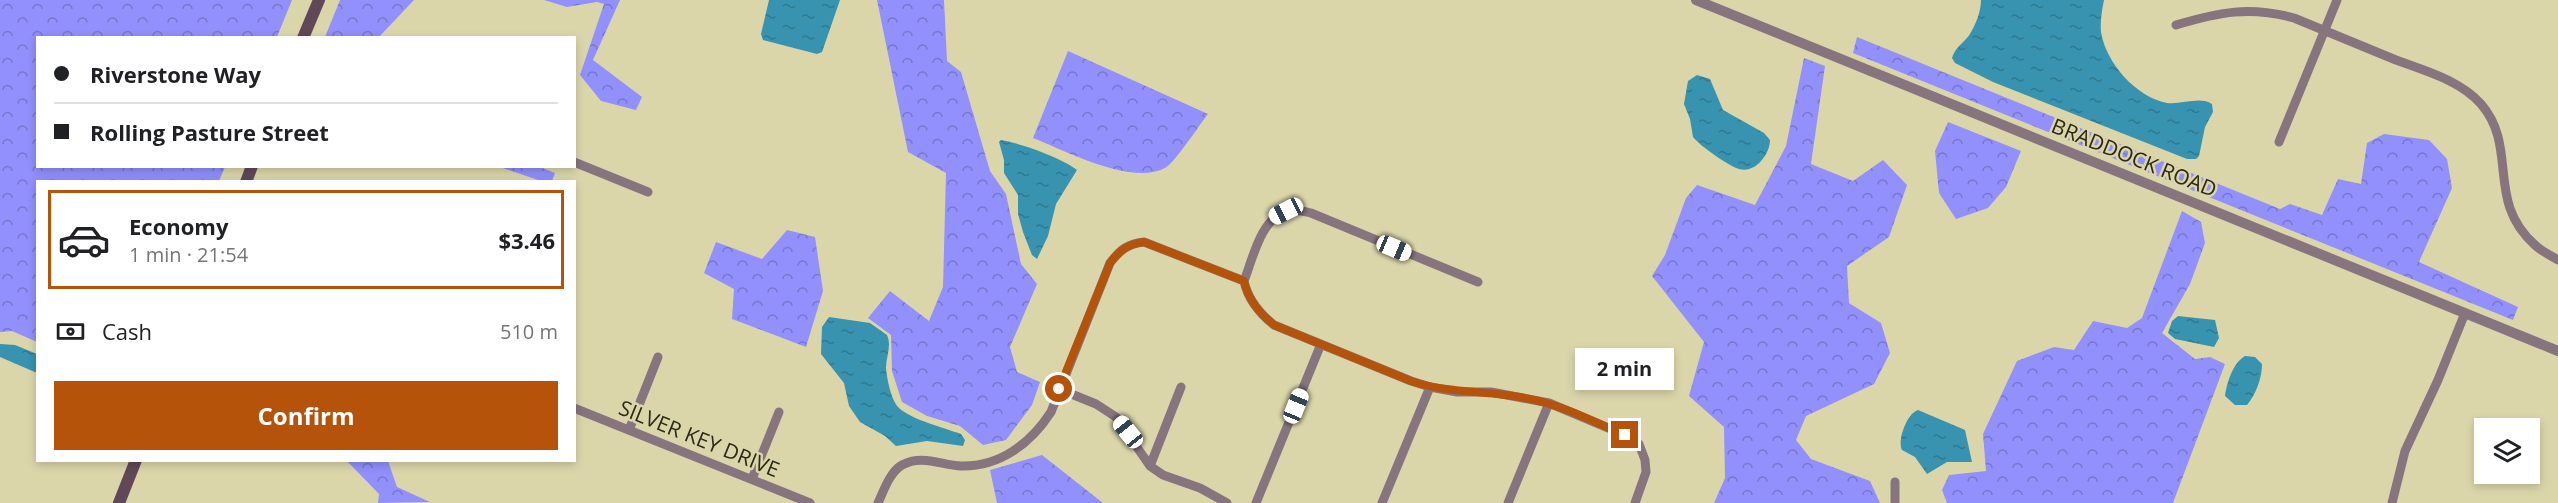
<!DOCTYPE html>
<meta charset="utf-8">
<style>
:root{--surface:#fff;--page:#f6f6f6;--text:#202124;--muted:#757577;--line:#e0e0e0;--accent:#b45309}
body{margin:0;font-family:"Open Sans",sans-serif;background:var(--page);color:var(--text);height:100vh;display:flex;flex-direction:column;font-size:22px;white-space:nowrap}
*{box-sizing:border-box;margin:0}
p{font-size:20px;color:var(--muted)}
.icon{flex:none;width:33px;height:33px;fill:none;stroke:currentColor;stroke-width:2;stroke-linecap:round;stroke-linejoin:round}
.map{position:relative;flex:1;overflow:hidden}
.drawer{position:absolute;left:36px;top:180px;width:540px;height:282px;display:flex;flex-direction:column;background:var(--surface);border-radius:0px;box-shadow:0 3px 9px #0003}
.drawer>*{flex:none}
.hud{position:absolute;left:36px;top:36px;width:540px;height:132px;border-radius:0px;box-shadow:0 3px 9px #0003;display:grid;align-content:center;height:132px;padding:0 18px;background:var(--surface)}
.fabs{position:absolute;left:2474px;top:418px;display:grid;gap:12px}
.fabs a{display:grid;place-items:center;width:66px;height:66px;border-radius:0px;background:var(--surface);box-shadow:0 3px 9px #0003;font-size:30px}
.end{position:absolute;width:27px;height:27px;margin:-14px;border:8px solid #b45309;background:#fff;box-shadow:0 0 0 3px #fff}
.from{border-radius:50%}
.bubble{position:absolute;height:42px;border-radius:0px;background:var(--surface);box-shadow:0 3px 9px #0003;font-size:20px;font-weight:700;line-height:42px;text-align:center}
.car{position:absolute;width:18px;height:36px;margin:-18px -9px;border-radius:8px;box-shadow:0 0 4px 2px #0007;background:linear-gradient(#fff 24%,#345 0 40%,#fff 0 76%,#345 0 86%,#fff 0)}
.hud b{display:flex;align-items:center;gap:21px;height:57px;font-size:22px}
.hud b+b{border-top:2px solid var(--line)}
.hud i{width:15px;height:15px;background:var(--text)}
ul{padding:10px 0 0;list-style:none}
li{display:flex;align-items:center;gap:18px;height:99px;margin:0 12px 9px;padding:0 6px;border:3px solid transparent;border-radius:0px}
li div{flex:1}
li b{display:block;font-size:22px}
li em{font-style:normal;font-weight:700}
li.active{border-color:var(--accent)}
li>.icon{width:54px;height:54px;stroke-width:1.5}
.pay{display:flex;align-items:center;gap:15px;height:66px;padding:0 18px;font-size:22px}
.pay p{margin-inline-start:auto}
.cta{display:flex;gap:12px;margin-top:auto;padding:12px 18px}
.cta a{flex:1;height:69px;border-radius:0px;background:var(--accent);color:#fff;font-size:24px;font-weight:700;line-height:69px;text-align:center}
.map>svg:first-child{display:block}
.forest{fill:url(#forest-crowns)}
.water{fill:url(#water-ripples)}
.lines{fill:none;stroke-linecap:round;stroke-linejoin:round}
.minor{stroke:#86757f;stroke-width:9}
.tertiary{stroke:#86757f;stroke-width:10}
.secondary{stroke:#614857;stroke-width:12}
.route{stroke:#b45309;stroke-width:8}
.labels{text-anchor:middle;stroke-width:5;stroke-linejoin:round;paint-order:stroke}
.street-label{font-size:21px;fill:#2c2a18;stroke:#dbd6aa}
</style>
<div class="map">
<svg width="2558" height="503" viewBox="0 0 2558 503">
<defs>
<pattern id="forest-crowns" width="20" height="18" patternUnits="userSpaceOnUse" patternTransform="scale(1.5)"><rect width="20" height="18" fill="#9190fd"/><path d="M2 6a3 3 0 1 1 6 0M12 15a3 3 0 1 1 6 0" fill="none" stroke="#7776cc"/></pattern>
<pattern id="water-ripples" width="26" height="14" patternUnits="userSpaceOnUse" patternTransform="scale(1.5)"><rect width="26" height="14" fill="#3793af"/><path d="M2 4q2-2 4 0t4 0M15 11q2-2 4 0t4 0" fill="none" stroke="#2f788d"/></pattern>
</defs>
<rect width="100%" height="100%" fill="#dbd6aa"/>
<path class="forest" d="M0 0H292L277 37 38 38V166L225 167 219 181 38 182 37 342 12 331 0 332Z
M340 0H414L379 37H325Z
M544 0H620L593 60 642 97 636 110 601 101 580 75 604 4 597 2 567 7Z
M877 0H944L947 61 961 72 990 171 1006 194 1021 264 1037 284 1010 347 1017 372 1040 382 1032 405 1006 440 983 445 960 426 927 416 902 402 892 371 891 335 868 318 890 291 929 321 943 287 946 173 908 152Z
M1857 37 2280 209 2290 204 2322 215 2338 179 2361 184 2367 143 2384 134 2429 140 2447 159 2452 188 2419 262 2518 307 2513 320 1853 53Z
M1068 51 1208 114C1200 124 1174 164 1165 168 1132 186 1066 151 1033 138Z
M1804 58 1825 66 1811 164 1853 181 1883 160 1907 185 1889 237 1847 266 1849 303 1881 323 1890 353 1874 384 1806 416 1796 440 1811 459 1870 481 1880 503H1714L1725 478 1724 427 1689 396 1704 342 1652 276 1665 255 1686 198 1697 185 1755 205 1786 146Z
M1948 122 2021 151 2006 187 1988 208 1956 219 1939 193 1935 151Z
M500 167H540L555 173 552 181H541Z
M2182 211 2201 222 2205 243 2190 284 2162 333 2195 359 2210 357 2225 364 2173 503H1947L1942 490 1949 475 1986 471 1983 434 2017 361 2054 347 2074 350 2093 321 2127 328 2142 318Z
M787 230 815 237 823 291 806 347 732 319 734 289 704 273 716 242 762 259Z
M1042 455 1103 503H997L990 470Z
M346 460 388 461 397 487 430 502 378 503 379 494Z"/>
<path class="water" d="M769 0H840L822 52 817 54 763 40 761 34Z
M1981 0H2104C2102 10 2100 21 2101 32 2106 63 2136 97 2167 103 2181 105 2200 96 2212 104L2213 112 2205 127 2199 156 2196 159H2187L1993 82 1955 63 1952 58C1955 47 1964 43 1970 34 1976 24 1981 11 1981 0Z
M1697 75 1710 79 1723 110 1764 133 1770 140C1770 154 1755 174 1739 169 1729 166 1700 146 1693 137L1690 119 1684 104 1688 81Z
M1001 140C1020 143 1062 158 1077 170L1056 204 1048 236 1037 259 1032 255 1023 232 1018 214V195L1004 173V160L999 142Z
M2178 316 2215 320 2219 338 2214 347 2175 339 2168 333 2172 321Z
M829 317 870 323 887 335C892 346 886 356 886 368 887 379 891 400 899 408 912 420 945 428 961 434L965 440 963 446 927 441 896 446 885 436 860 422 849 406 844 383 821 354 822 327Z
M0 344 15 345 37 354V373L0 357Z
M2245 356 2255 357 2262 364C2262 378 2256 394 2247 405H2235L2225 396C2227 382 2233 363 2245 356Z
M1918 410 1965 430 1972 462H1947L1927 474 1915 457 1902 450C1897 441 1907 413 1918 410Z"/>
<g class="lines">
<path class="minor" d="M2176 25C2220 12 2249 6 2294 18 2328 32 2362 46 2396 60 2425 71 2460 80 2481 104 2519 148 2485 201 2535 245 2541 251 2550 255 2558 260
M2279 142 2337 0
M574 162 648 192
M1244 281C1253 258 1261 218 1287 211 1295 209 1303 211 1311 213L1478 282
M1059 389 1096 404 1116 417 1150 466 1163 475 1200 488 1227 503
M574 408 810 503
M629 430 658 357
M1150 466 1181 387
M752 479 779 412
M1895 482V503
M878 503C884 490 890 472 902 465 922 454 941 465 961 466 1000 467 1031 443 1051 412L1110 263C1120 250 1127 244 1144 242L1244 281C1248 300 1259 313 1274 325L1411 381 1430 387 1457 392H1491L1549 403 1625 435 1639 444 1645 460 1646 472 1635 503
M1256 503 1321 344
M1382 503 1430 387
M1508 503 1549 403
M2392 503 2405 451 2438 380 2465 313"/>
<path class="tertiary" d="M1696 0 2558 351"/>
<path class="secondary" d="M303 38 319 0
M246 182 252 166
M119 503 136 460"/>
</g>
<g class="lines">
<path class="route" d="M1059 389 1110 263C1120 250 1128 244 1144 242L1244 281C1248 300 1259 313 1274 325L1411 381C1449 394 1487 390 1525 398 1560 404 1592 421 1625 435"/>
</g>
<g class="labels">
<g class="street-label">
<text transform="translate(2134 158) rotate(22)" y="7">BRADDOCK ROAD</text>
<text transform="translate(699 439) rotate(22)" y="7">SILVER KEY DRIVE</text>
</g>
</g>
</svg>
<div class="fabs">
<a><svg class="icon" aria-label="layers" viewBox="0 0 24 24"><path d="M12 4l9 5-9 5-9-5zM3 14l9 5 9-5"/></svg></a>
</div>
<i class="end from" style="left:1059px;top:389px"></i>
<i class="end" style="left:1625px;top:435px"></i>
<div class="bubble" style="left:1575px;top:348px;width:99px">2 min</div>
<i class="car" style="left:1286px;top:211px;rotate:243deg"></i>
<i class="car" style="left:1394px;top:248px;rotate:113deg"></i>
<i class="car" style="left:1296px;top:406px;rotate:22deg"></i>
<i class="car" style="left:1128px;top:432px;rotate:321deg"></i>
<div class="hud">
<b><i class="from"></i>Riverstone Way</b>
<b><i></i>Rolling Pasture Street</b>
</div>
<section class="drawer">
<ul>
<li class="active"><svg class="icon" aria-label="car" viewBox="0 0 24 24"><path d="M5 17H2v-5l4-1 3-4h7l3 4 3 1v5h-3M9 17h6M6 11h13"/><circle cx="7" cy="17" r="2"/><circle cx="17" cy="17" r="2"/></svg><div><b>Economy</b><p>1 min · 21:54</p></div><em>$3.46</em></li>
</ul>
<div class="pay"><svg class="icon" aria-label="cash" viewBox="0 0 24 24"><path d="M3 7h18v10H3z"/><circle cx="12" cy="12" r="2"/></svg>Cash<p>510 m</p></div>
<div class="cta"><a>Confirm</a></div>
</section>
</div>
